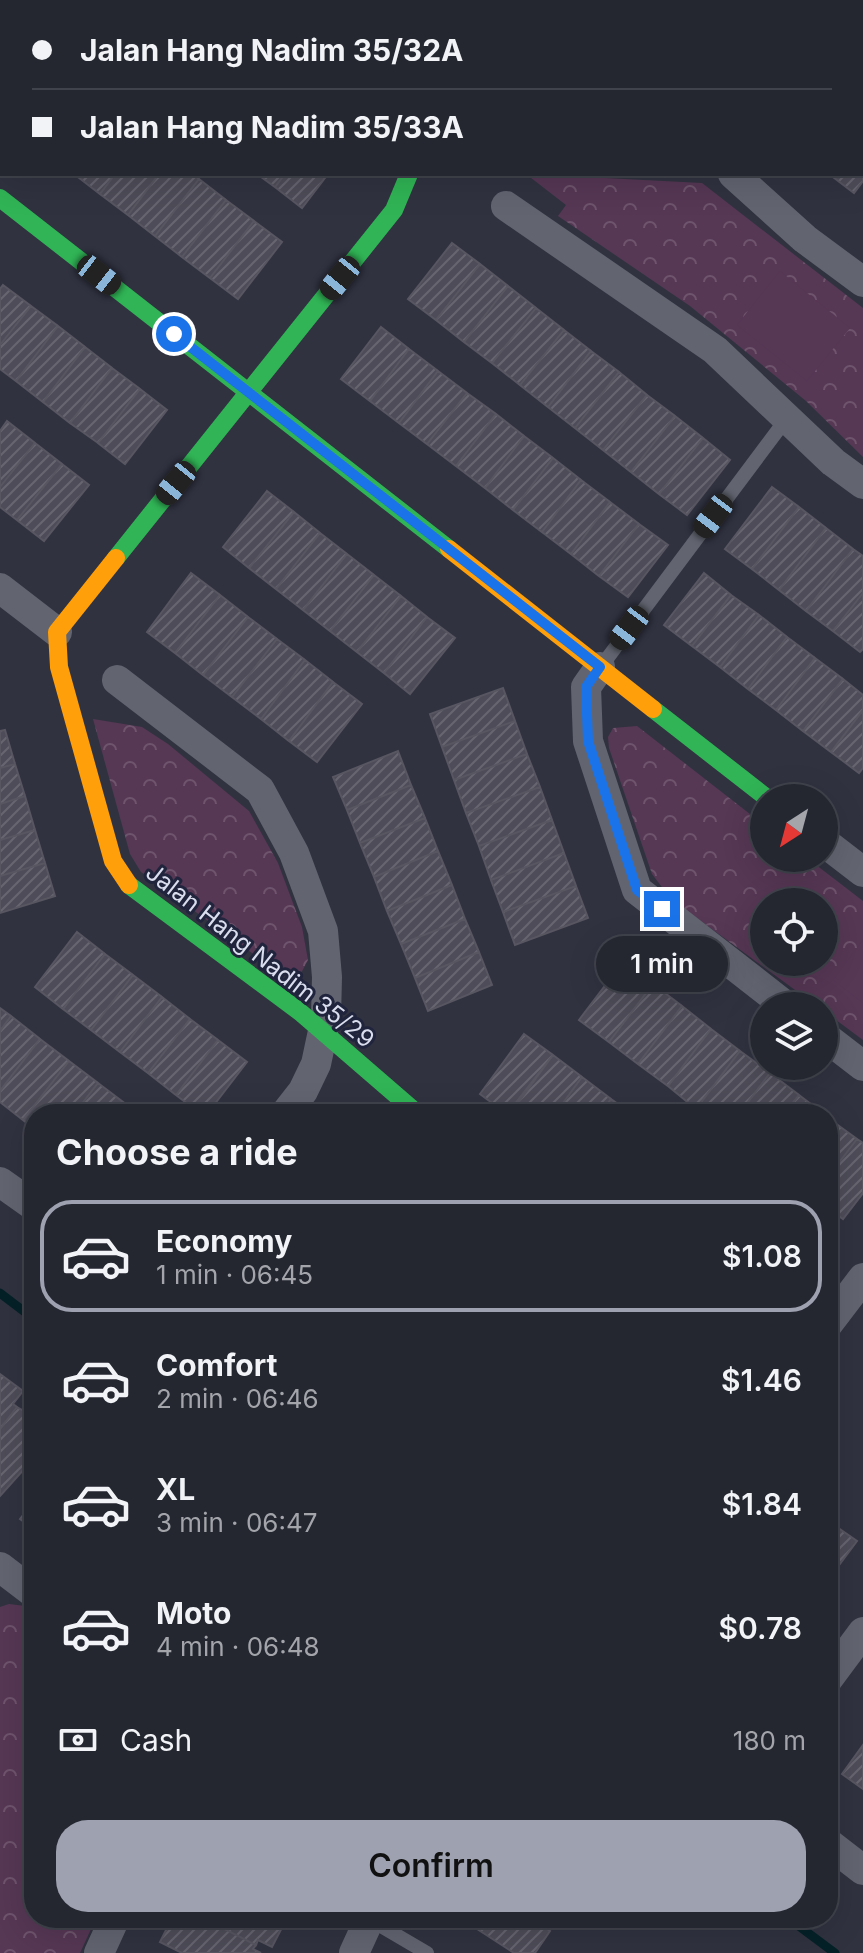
<!DOCTYPE html>
<meta charset="utf-8">
<style>
:root{--surface:#242630;--page:#30323c;--text:#f1f3f6;--muted:#a3a5ab;--line:#41434c;--accent:#9ea1b0}
body{margin:0;font-family:Inter,sans-serif;background:var(--page);color:var(--text);height:100vh;display:flex;flex-direction:column;font-size:30px;white-space:nowrap}
*{box-sizing:border-box;margin:0}
p{font-size:26px;color:var(--muted)}
.icon{flex:none;width:44px;height:44px;fill:none;stroke:currentColor;stroke-width:2;stroke-linecap:round;stroke-linejoin:round}
.map{position:relative;flex:1;overflow:hidden}
.side{position:absolute;left:24px;top:1104px;width:814px;height:824px;display:flex;flex-direction:column;background:var(--surface);border-radius:32px;box-shadow:0 8px 32px #0002,0 0 0 2px var(--line)}
.side>*{flex:none}
.guide{position:absolute;left:0px;top:0px;width:864px;height:176px;box-shadow:0 8px 32px #0002,0 0 0 2px var(--line);display:grid;align-content:center;height:176px;padding:0 32px;background:var(--surface)}
.needle{width:52px;rotate:216deg}
.buttons{position:absolute;left:750px;top:784px;display:grid;gap:16px}
.buttons a{display:grid;place-items:center;width:88px;height:88px;border-radius:50%;background:var(--surface);box-shadow:0 8px 32px #0002,0 0 0 2px var(--line);font-size:40px}
.end{position:absolute;width:36px;height:36px;margin:-18px;border:10px solid #1a73e8;background:#fff;box-shadow:0 0 0 4px #fff}
.from{border-radius:50%}
.bubble{position:absolute;height:56px;border-radius:28px;background:var(--surface);box-shadow:0 8px 32px #0002,0 0 0 2px var(--line);font-size:26px;font-weight:600;line-height:56px;text-align:center}
.car{position:absolute;width:24px;height:48px;margin:-24px -12px;border-radius:10px;box-shadow:0 0 6px 2px #0007;background:linear-gradient(#222 24%,#8ab4d8 0 40%,#222 0 76%,#8ab4d8 0 86%,#222 0)}
.guide b{display:flex;align-items:center;gap:28px;height:76px;font-size:30px}
.guide b+b{border-top:2px solid var(--line)}
.guide i{width:20px;height:20px;background:var(--text)}
ul{padding:0;list-style:none}
li{display:flex;align-items:center;gap:24px;height:112px;margin:0 16px 12px;padding:0 16px;border:4px solid transparent;border-radius:32px}
li div{flex:1}
li b{display:block;font-size:30px}
li em{font-style:normal;font-weight:600}
li.on{border-color:var(--accent)}
li>.icon{width:72px;height:72px;stroke-width:1.5}
h2{padding:0 32px;font-size:36px;line-height:96px}
.pay{display:flex;align-items:center;gap:20px;height:88px;padding:0 32px;font-size:30px}
.pay p{margin-inline-start:auto}
.action{display:flex;gap:16px;margin-top:auto;padding:16px 32px}
.action a{flex:1;height:92px;border-radius:32px;background:var(--accent);color:#111;font-size:32px;font-weight:600;line-height:92px;text-align:center}
.map>svg:first-child{display:block}
.park{fill:url(#park-crowns);fill-rule:evenodd}
.pitch{fill:#563754}
.lines{fill:none;stroke-linecap:round;stroke-linejoin:round}
.stream{stroke:#052128;stroke-width:9}
.building{fill:url(#building-hatch);stroke:#575661;stroke-width:2}
.lane{stroke:#626570;stroke-width:14}
.street{stroke:#626570;stroke-width:30}
.fast{stroke:#30b455;stroke-width:18}
.slow{stroke:#ff9f0a;stroke-width:18}
.route{stroke:#1a73e8;stroke-width:10}
.labels{text-anchor:middle;stroke-width:6;stroke-linejoin:round;paint-order:stroke}
.street-label{font-size:24px;fill:#d9dded;stroke:#20243c}
</style>
<div class="map">
<svg width="863" height="1953" viewBox="0 0 863 1953">
<defs>
<pattern id="park-crowns" width="20" height="18" patternUnits="userSpaceOnUse" patternTransform="scale(2)"><rect width="20" height="18" fill="#563754"/><path d="M2 6a3 3 0 1 1 6 0M12 15a3 3 0 1 1 6 0" fill="none" stroke="#6e546d"/></pattern>
<pattern id="building-hatch" width="6" height="6" patternUnits="userSpaceOnUse" patternTransform="scale(2)"><rect width="6" height="6" fill="#4d4c58"/><path d="M-1 1l2-2M0 6l6-6M5 7l2-2" fill="none" stroke="#666570"/></pattern>
</defs>
<rect width="100%" height="100%" fill="#303240"/>
<path class="park" d="M526 174 702 183 863 308V457L806 401 690 306 558 216 566 205Z
M93 719 142 727 168 744 249 811 278 863 302 927 308 960 300 975H282L141 872 130 854Z
M637 726 764 825V858H807L863 901V1040L824 1011V1006H817L671 899 652 874 609 748 608 737 613 728ZM764 902H824V962H764Z
M9 1604 25 1606 34 1614V1918H96L80 1953H0V1607Z"/>
<path class="pitch" d="M780 271 850 328 807 381 737 325Z
M863 940V1003L833 980Z"/>
<g class="lines">
<path class="stream" d="M0 1293 34 1319
M788 1918 835 1953"/>
</g>
<path class="building" d="M2 36V94L0 96V39Z
M863 117V181L854 193 829 174H862Z
M74 174H115L100 194Z
M115 174H159L128 215 100 194Z
M159 174H193L199 179 155 236 128 215Z
M257 174H285L275 187Z
M285 174H328L302 208 275 187Z
M199 179 226 200 182 257 155 236Z
M226 200 254 221 210 278 182 257Z
M254 221 282 242 238 299 210 278Z
M452 243 480 264 436 320 408 299Z
M480 264 508 286 464 342 436 320Z
M3 285 31 306 0 345V289Z
M508 286 536 308 492 363 464 342Z
M31 306 58 326 16 381 0 369V345Z
M536 308 564 330 520 385 492 363Z
M58 326 85 347 43 402 16 381Z
M381 327 409 349 370 401 341 379Z
M564 330 591 351 548 407 520 385Z
M85 347 112 368 70 423 43 402Z
M409 349 438 371 399 423 370 401Z
M591 351 619 372 575 428 548 407Z
M112 368 140 389 98 443 70 423Z
M438 371 467 393 427 444 399 423Z
M619 372 647 395 603 450 575 428Z
M140 389 167 410 125 464 98 443Z
M467 393 496 414 456 466 427 444Z
M647 395 675 416 631 472 603 450Z
M496 414 524 436 485 488 456 466Z
M675 416 703 438 659 494 631 472Z
M7 421 35 443 0 487V431Z
M524 436 553 458 513 510 485 488Z
M703 438 730 460 687 515 659 494Z
M35 443 62 464 17 520 0 507V487Z
M553 458 581 480 542 532 513 510Z
M62 464 89 485 44 541 17 520Z
M581 480 610 502 571 554 542 532Z
M772 487 799 507 752 569 725 549Z
M267 491 294 512 249 568 223 547Z
M610 502 639 524 599 576 571 554Z
M799 507 826 528 779 590 752 569Z
M294 512 320 533 276 589 249 568Z
M639 524 668 545 628 597 599 576Z
M826 528 853 549 806 611 779 590Z
M320 533 347 554 303 610 276 589Z
M853 549 863 556V593L833 631 806 611Z
M347 554 374 575 330 631 303 610Z
M191 573 220 595 175 653 147 632Z
M704 573 731 595 692 646 664 625Z
M374 575 401 596 357 652 330 631Z
M863 593V649L860 652 833 631Z
M220 595 248 617 203 675 175 653Z
M731 595 759 615 720 667 692 646Z
M401 596 427 617 384 673 357 652Z
M759 615 787 637 748 689 720 667Z
M248 617 277 639 232 697 203 675Z
M427 617 455 638 410 694 384 673Z
M787 637 815 658 776 710 748 689Z
M277 639 305 660 261 719 232 697Z
M815 658 843 679 803 731 776 710Z
M305 660 333 682 289 741 261 719Z
M843 679 863 695V710L831 752 803 731Z
M333 682 362 704 317 762 289 741Z
M503 688 515 721 442 747 430 714Z
M863 710V768L859 773 831 752Z
M515 721 527 754 454 780 442 747Z
M5 730 15 764 0 768V731Z
M398 751 411 785 347 810 333 777Z
M527 754 540 787 466 813 454 780Z
M15 764 25 796 0 804V768Z
M411 785 425 818 360 843 347 810Z
M540 787 552 820 479 846 466 813Z
M25 796 35 830 0 840V804Z
M425 818 438 851 374 877 360 843Z
M552 820 564 853 491 880 479 846Z
M35 830 45 863 0 876V840Z
M438 851 452 885 387 911 374 877Z
M564 853 576 886 503 912 491 880Z
M45 863 55 896 0 913V876Z
M452 885 465 919 401 944 387 911Z
M576 886 588 918 515 945 503 912Z
M465 919 479 952 415 978 401 944Z
M77 932 105 954 63 1009 35 987Z
M479 952 492 985 428 1011 415 978Z
M105 954 133 975 91 1030 63 1009Z
M623 962 653 984 609 1042 579 1020Z
M133 975 162 997 120 1052 91 1030Z
M653 984 682 1006 638 1064 609 1042Z
M162 997 190 1019 148 1073 120 1052Z
M682 1006 711 1029 668 1086 638 1064Z
M0 1008 11 1016 0 1031Z
M11 1016 40 1039 0 1091V1031Z
M190 1019 218 1040 176 1095 148 1073Z
M711 1029 740 1051 696 1109 668 1086Z
M524 1034 553 1055 507 1114 480 1094Z
M40 1039 69 1061 23 1120 0 1102V1091Z
M218 1040 247 1062 207 1114H201L176 1095Z
M740 1051 770 1073 739 1114H704L696 1109Z
M553 1055 582 1077 555 1114H510Z
M69 1061 98 1083 74 1114H34V1129L23 1120Z
M770 1073 799 1095 784 1114H739Z
M582 1077 611 1099 600 1114H555Z
M98 1083 127 1105 120 1114H74Z
M799 1095 824 1114H784Z
M611 1099 632 1114H600Z
M828 1118 857 1139 828 1177Z
M857 1139 863 1143V1193L843 1219 828 1208V1177Z
M0 1374 23 1391 13 1404 17 1407 0 1429Z
M31 1398 34 1400V1458L0 1496V1429L17 1407 22 1410Z
M34 1501V1529L20 1519Z
M834 1525 857 1541 828 1580V1533Z
M863 1745V1789L842 1774Z
M172 1918H203L256 1945 253 1949 261 1953H182L160 1942Z
M203 1918H287L272 1947 258 1940 256 1945Z
M476 1918H531L550 1931 535 1953H514L471 1925Z"/>
<g class="lines">
<path class="lane" d="M603 664 787 418
M369 1919 427 1953"/>
<path class="street" d="M253 0 256 2
M733 174 805 239 863 282
M506 206 715 350 833 462 863 484
M0 588 57 632
M600 667 586 687 588 741 637 890 786 1006
M117 680 260 790 294 853 323 931 327 977 326 1017 316 1064 303 1091 285 1114
M824 842 863 872
M824 1036 863 1066
M0 1182 34 1206
M828 1324 863 1278
M0 1567 34 1593
M828 1679 863 1632
M828 1843 863 1870
M99 1953 115 1918
M354 1953 370 1918"/>
<path class="fast" d="M0 198 449 549
M116 558 394 210 409 174
M653 709 767 798
M129 885 300 1012 418 1114"/>
<path class="slow" d="M449 549 653 709
M116 558 57 632 59 667 113 861 129 885"/>
</g>
<g class="lines">
<path class="route" d="M174 334 600 667 586 687 588 741 637 890 662 909"/>
</g>
<g class="labels">
<g class="street-label">
<text transform="translate(260 956) rotate(38)" y="8">Jalan Hang Nadim 35/29</text>
</g>
</g>
</svg>
<div class="buttons">
<a><svg class="needle" viewBox="-14 -14 28 28"><path d="M0-13l5 13h-10z" fill="#e53935"/><path d="M0 13l5-13h-10z" fill="#a3a5ab"/></svg></a>
<a><svg class="icon" aria-label="locate" viewBox="0 0 24 24"><circle cx="12" cy="12" r="6"/><path d="M12 2v4M12 18v4M2 12h4M18 12h4"/></svg></a>
<a><svg class="icon" aria-label="layers" viewBox="0 0 24 24"><path d="M12 4l9 5-9 5-9-5zM3 14l9 5 9-5"/></svg></a>
</div>
<i class="end from" style="left:174px;top:334px"></i>
<i class="end" style="left:662px;top:909px"></i>
<div class="bubble" style="left:596px;top:936px;width:132px">1 min</div>
<i class="car" style="left:99px;top:275px;rotate:128deg"></i>
<i class="car" style="left:340px;top:278px;rotate:219deg"></i>
<i class="car" style="left:176px;top:483px;rotate:219deg"></i>
<i class="car" style="left:713px;top:516px;rotate:217deg"></i>
<i class="car" style="left:629px;top:628px;rotate:217deg"></i>
<div class="guide">
<b><i class="from"></i>Jalan Hang Nadim 35/32A</b>
<b><i></i>Jalan Hang Nadim 35/33A</b>
</div>
<section class="side">
<h2>Choose a ride</h2>
<ul>
<li class="on"><svg class="icon" aria-label="car" viewBox="0 0 24 24"><path d="M5 17H2v-5l4-1 3-4h7l3 4 3 1v5h-3M9 17h6M6 11h13"/><circle cx="7" cy="17" r="2"/><circle cx="17" cy="17" r="2"/></svg><div><b>Economy</b><p>1 min · 06:45</p></div><em>$1.08</em></li>
<li><svg class="icon" aria-label="car" viewBox="0 0 24 24"><path d="M5 17H2v-5l4-1 3-4h7l3 4 3 1v5h-3M9 17h6M6 11h13"/><circle cx="7" cy="17" r="2"/><circle cx="17" cy="17" r="2"/></svg><div><b>Comfort</b><p>2 min · 06:46</p></div><em>$1.46</em></li>
<li><svg class="icon" aria-label="car" viewBox="0 0 24 24"><path d="M5 17H2v-5l4-1 3-4h7l3 4 3 1v5h-3M9 17h6M6 11h13"/><circle cx="7" cy="17" r="2"/><circle cx="17" cy="17" r="2"/></svg><div><b>XL</b><p>3 min · 06:47</p></div><em>$1.84</em></li>
<li><svg class="icon" aria-label="car" viewBox="0 0 24 24"><path d="M5 17H2v-5l4-1 3-4h7l3 4 3 1v5h-3M9 17h6M6 11h13"/><circle cx="7" cy="17" r="2"/><circle cx="17" cy="17" r="2"/></svg><div><b>Moto</b><p>4 min · 06:48</p></div><em>$0.78</em></li>
</ul>
<div class="pay"><svg class="icon" aria-label="cash" viewBox="0 0 24 24"><path d="M3 7h18v10H3z"/><circle cx="12" cy="12" r="2"/></svg>Cash<p>180 m</p></div>
<div class="action"><a>Confirm</a></div>
</section>
</div>
